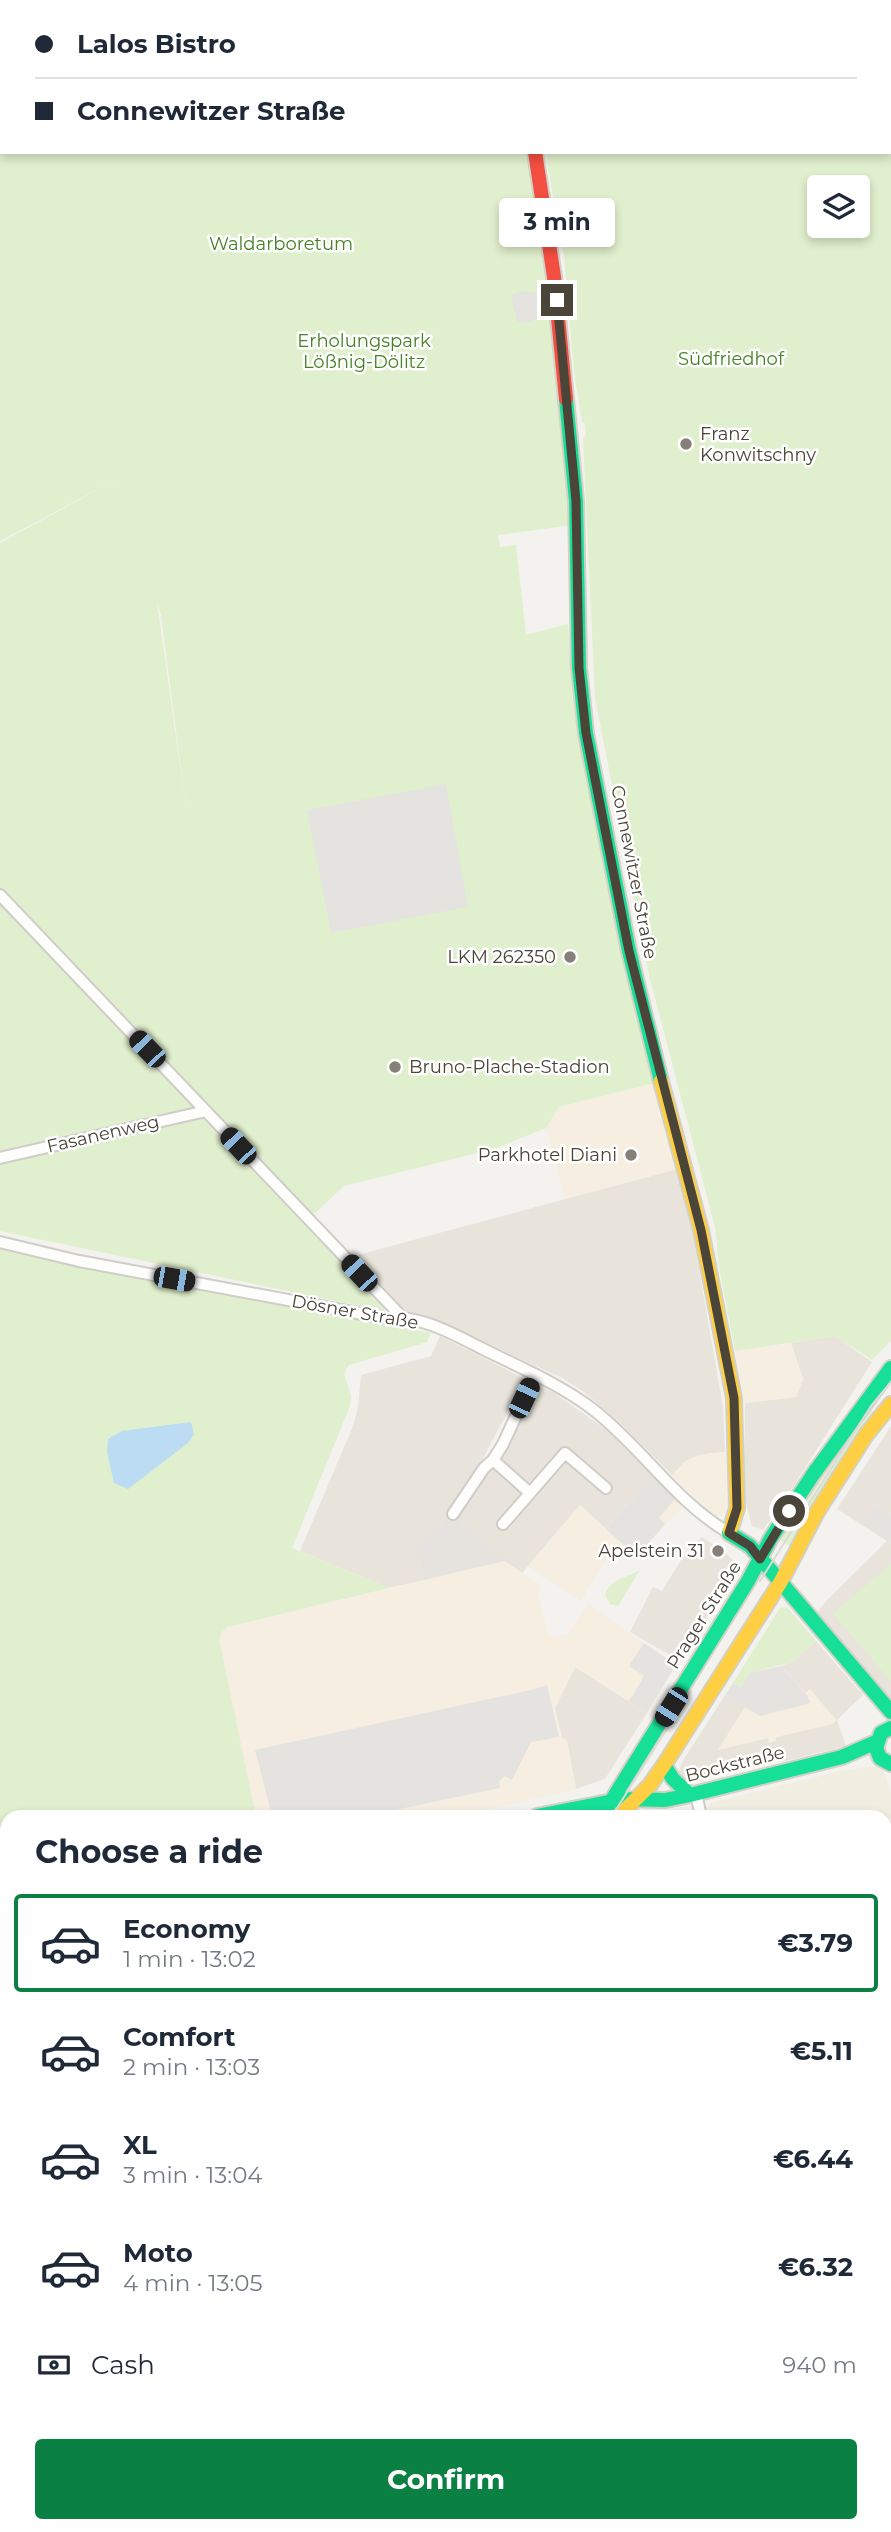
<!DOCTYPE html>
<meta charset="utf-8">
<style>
:root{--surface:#fff;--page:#f6f6f7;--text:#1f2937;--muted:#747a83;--line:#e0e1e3;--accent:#0b8043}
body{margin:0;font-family:Montserrat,sans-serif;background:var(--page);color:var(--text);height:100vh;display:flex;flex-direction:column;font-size:26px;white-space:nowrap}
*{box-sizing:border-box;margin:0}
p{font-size:23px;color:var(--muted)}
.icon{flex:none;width:38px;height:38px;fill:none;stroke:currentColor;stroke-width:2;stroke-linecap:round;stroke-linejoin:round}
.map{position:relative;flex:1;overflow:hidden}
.drawer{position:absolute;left:0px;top:1810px;width:892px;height:723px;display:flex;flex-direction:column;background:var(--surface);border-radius:21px 21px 0 0;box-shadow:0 4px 10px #0003}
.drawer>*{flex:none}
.top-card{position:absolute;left:0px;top:0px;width:892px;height:154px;box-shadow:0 4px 10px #0003;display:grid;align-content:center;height:154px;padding:0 35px;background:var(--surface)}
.controls{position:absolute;left:807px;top:175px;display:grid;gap:14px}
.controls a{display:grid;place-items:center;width:63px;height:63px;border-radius:7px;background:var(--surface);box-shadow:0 4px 10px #0003;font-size:35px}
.end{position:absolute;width:32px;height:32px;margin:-16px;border:9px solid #4b4438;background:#fff;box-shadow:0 0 0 4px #fff}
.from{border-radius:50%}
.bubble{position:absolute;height:49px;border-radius:7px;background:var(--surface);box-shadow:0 4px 10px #0003;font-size:23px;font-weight:700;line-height:49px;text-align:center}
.car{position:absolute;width:21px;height:42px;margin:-21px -10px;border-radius:9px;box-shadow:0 0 5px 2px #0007;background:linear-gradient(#222 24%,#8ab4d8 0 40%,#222 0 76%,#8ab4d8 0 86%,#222 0)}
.top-card b{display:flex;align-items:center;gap:24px;height:66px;font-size:26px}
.top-card b+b{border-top:2px solid var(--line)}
.top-card i{width:18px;height:18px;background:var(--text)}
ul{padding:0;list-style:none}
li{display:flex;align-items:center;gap:21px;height:98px;margin:0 14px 10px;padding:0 21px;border:4px solid transparent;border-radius:7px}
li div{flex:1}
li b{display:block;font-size:26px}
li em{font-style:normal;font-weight:700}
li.active{border-color:var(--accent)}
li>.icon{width:63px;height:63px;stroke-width:1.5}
h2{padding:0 35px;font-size:32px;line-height:84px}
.pay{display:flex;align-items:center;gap:18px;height:77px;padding:0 35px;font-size:26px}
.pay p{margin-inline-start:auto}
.primary-button{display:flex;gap:14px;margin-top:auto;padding:14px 35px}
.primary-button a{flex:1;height:80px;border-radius:7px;background:var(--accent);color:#fff;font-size:28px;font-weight:700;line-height:80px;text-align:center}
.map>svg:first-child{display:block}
.residential{fill:#e8e4db}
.commercial{fill:#f6eee1}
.industrial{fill:#e6e2dd}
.education{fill:#f1ede0}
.green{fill:#e0efcd;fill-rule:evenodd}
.parking{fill:#e5e3df}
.water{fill:#bcdcf3}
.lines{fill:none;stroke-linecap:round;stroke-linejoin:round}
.street-casing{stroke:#cfcdc8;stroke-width:14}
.fast-casing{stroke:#d3d0c5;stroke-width:18}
.slow-casing{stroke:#d3d0c5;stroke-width:18}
.jam-casing{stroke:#d3d0c5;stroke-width:18}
.street{stroke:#fdfdfc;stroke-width:10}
.fast{stroke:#16e098;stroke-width:14}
.slow{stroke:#ffcf43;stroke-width:14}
.jam{stroke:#f24e42;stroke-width:14}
.tram{stroke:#dbdbda;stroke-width:2}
.route{stroke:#4b4438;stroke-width:9}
.poi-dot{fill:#868178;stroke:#fff;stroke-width:2.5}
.labels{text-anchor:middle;stroke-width:5;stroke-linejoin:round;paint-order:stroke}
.park-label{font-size:18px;fill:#468226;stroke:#fff}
.poi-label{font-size:18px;fill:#4b4438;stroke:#fff;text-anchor:end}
.street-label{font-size:18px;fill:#4b4438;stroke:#fff}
</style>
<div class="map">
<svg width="891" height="2532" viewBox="0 0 891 2532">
<rect width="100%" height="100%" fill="#f3f2ee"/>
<path class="residential" d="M677 1169 693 1235 723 1407 725 1452 710 1453 687 1460 672 1475 618 1421 584 1392 562 1378 450 1326 409 1314 350 1257Z
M440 1336 525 1379 478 1468 451 1512 417 1550 424 1580 389 1588 300 1551 353 1426 358 1407 361 1375 431 1356Z
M835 1336 872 1362 781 1506 763 1530 752 1526 744 1496 745 1403 796 1397 803 1379 791 1343Z
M539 1385 554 1393 607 1430 653 1476 606 1529 580 1505 522 1573 504 1561 456 1517 489 1472Z
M891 1426V1699L817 1613 826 1601 887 1541 837 1509Z
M702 1537 725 1552 740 1567 678 1660 630 1632 653 1587 662 1591 686 1552Z
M816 1641 863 1695 837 1720 846 1746 781 1762 773 1760 712 1775 703 1779 686 1781 679 1771 682 1762 725 1695 746 1707 719 1749 768 1738 776 1741 775 1737 832 1724 810 1689 806 1694 781 1666 792 1662Z
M575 1667 647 1713 605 1779 576 1789 567 1741 562 1738 555 1708Z
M891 1862V1901L886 1902V1863Z
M7 1930V2525H34L29 2532H0V1931Z
M891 2106V2532L886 2508V2107Z
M345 2525H396L401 2532H350Z
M407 2525H450L440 2532H412Z
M476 2525H557L547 2532H466Z
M758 2525H841L839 2532H763Z"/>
<path class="commercial" d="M655 1083 677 1169 565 1199 546 1128 559 1107Z
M791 1343 803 1379 796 1397 745 1403 735 1351Z
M725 1452 728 1511 720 1516 714 1515 672 1475 687 1460 699 1455Z
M653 1476 676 1498 682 1507 641 1552 607 1558 581 1601 528 1566 580 1505 606 1529Z
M504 1561 541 1585 538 1593 549 1638 569 1634 588 1604 676 1665 647 1713 575 1667 555 1708 562 1738 567 1741 576 1789 459 1816H256L219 1639 222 1632 228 1627Z
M781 1666 806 1693 810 1689 836 1720 833 1724 776 1737V1741L769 1743 768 1738 718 1750 745 1707 725 1695 733 1683 741 1688 749 1673Z
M186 2525H312L317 2532H190Z"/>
<path class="industrial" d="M451 1512 456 1517 504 1561 424 1580 417 1550Z"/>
<path class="education" d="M869 1767 882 1768 891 1792V1818L709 1816 707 1809 711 1803 841 1771Z
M891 1906V2101L886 2102V1908Z
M103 2525H162L165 2530 97 2532Z
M657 2525H723L724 2529 708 2532H658Z"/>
<path class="green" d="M0 0H506L507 2H2V152H533L550 248 572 525 498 535 500 547 516 545 526 635 568 624 572 693 580 746 618 930 655 1083 559 1107 546 1128 494 1149 344 1186 313 1215 200 1099 192 1107 385 1308 384 1311 0 1231V543L125 475 0 541ZM157 602 161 615 187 816Z
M517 0H891V1341L872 1360 835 1336 735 1351 719 1267 715 1227 650 979 595 698 583 438 586 435 585 424 582 421 574 372 564 256 545 152H891V2ZM858 187V226H819V187Z
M0 1248 64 1263 431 1333 427 1342 349 1365 344 1374 351 1396 350 1406 292 1548 389 1588 228 1627 222 1632 219 1639 256 1816H7V1919L0 1921Z
M867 1406 876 1413 793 1548 780 1540Z
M891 1564V1681L833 1614Z
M640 1570 618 1606 610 1604 605 1595C609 1579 627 1578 640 1570Z
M784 1607 789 1609 816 1641 792 1662 749 1673 741 1688 733 1683 780 1608Z
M886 2508 891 2532H854L860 2525H886Z
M576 2525H585L587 2532 616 2525H648L620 2532H578Z
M723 2525H758L763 2532H709L723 2529Z"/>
<path class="parking" d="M523 291 535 293 540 297 541 316 528 323 517 321 512 302V294Z
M446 784 468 907 331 933 307 810Z
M653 1476 676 1498 659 1518 665 1524 647 1545 633 1553 606 1529Z
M876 1507 891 1517V1540L888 1541 864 1526Z
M644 1643 676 1665 647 1713 629 1701 644 1676 629 1666Z
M781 1666 806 1694 811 1703 760 1716 725 1695 733 1683 741 1688 749 1673Z
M547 1685 559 1737 531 1742 512 1780 505 1776 499 1781 500 1788 366 1816H272L255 1750 531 1690Z
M886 2024 891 2051V2075L886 2076Z"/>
<path class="water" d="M191 1422 194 1434 188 1443 128 1489 114 1483 107 1452 108 1439 122 1431Z"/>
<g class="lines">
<defs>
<path id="street" d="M0 895 401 1316
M0 1158 206 1111
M0 1242 79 1261 384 1318C417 1314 450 1332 479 1347 519 1367 560 1384 595 1411 643 1449 676 1502 729 1533
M493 1460 530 1493
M453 1514 484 1468 493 1460 503 1444 535 1375
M503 1524 565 1453 606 1488
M696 1794 701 1816
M886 1908 891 1906
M0 1992 7 2025
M886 2102 891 2101
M0 2159 7 2157
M886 2258 891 2257
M0 2337 7 2343
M886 2363 891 2362
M886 2447 891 2453
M886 2475 891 2469
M329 2525 334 2532
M401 2525 406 2532
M564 2525 565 2532
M0 2529 4 2532
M452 2532 462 2525"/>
<path id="fast" d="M506 0 507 2
M566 399 576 501 579 668 586 733 629 951 661 1081
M730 1531 729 1533 750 1546 891 1712
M891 1728 881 1733 876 1748 880 1758 891 1764
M664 1765 673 1779 690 1795
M537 1816 623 1799 665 1800 690 1795 842 1757 876 1742
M602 1816 748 1581 771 1538 814 1473 891 1368
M0 1929 7 1927
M49 2532 54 2525"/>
<path id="slow" d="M661 1081 701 1230 734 1398 737 1508 730 1531
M619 1816 650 1785 664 1765 780 1583 817 1512 866 1435 891 1404"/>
<path id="jam" d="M535 152 554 277 566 399"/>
</defs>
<use href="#street" class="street-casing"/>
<use href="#fast" class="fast-casing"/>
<use href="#slow" class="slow-casing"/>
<use href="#jam" class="jam-casing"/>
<use href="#street" class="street"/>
<use href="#fast" class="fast"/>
<use href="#slow" class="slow"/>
<use href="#jam" class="jam"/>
<path class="tram" d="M760 1581 871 1406 891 1382
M612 1816 691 1691
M61 2532 67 2525"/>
</g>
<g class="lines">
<path class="route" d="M557 300 576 501 579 668 586 733 629 951 701 1230 734 1398 737 1508 729 1533 750 1546 760 1559 789 1511"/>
</g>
<g class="poi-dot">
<circle cx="686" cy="444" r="7"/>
<circle cx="570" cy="957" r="7"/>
<circle cx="395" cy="1067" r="7"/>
<circle cx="631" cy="1155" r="7"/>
<circle cx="718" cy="1551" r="7"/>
</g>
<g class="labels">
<g class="park-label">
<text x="281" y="250">Waldarboretum</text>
<text x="364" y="347">Erholungspark<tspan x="364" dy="21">Lößnig-Dölitz</tspan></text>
<text x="731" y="365">Südfriedhof</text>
</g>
<g class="poi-label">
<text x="700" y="440" text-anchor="start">Franz<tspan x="700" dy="21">Konwitschny</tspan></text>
<text x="556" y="963">LKM 262350</text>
<text x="409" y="1073" text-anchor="start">Bruno-Plache-Stadion</text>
<text x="617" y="1161">Parkhotel Diani</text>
<text x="704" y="1557">Apelstein 31</text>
</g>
<g class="street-label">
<text transform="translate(634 872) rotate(79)" y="6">Connewitzer Straße</text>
<text transform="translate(103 1134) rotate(-13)" y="6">Fasanenweg</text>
<text transform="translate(355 1312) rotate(10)" y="6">Dösner Straße</text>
<text transform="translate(704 1615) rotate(-58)" y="6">Prager Straße</text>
<text transform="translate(735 1764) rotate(-14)" y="6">Bockstraße</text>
</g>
</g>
</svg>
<div class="controls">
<a><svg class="icon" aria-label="layers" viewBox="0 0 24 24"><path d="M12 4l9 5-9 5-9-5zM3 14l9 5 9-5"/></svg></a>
</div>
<i class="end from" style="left:789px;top:1511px"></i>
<i class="end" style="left:557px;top:300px"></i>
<div class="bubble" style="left:499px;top:198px;width:116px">3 min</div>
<i class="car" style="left:147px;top:1049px;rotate:316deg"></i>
<i class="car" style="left:238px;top:1146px;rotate:317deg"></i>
<i class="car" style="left:359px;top:1273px;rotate:317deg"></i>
<i class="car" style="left:174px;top:1279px;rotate:100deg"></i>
<i class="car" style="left:524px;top:1398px;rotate:25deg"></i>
<i class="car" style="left:671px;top:1707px;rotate:212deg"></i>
<div class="top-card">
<b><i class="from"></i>Lalos Bistro</b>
<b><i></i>Connewitzer Straße</b>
</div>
<section class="drawer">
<h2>Choose a ride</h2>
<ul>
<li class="active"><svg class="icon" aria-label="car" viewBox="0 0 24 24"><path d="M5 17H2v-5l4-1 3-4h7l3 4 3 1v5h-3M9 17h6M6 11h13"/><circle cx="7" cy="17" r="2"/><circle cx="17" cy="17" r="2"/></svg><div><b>Economy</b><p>1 min · 13:02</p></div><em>€3.79</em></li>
<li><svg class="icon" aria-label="car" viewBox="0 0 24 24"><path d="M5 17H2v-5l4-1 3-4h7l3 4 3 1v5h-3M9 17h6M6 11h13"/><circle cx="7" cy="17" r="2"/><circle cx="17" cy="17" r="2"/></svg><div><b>Comfort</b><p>2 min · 13:03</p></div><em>€5.11</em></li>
<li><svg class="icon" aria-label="car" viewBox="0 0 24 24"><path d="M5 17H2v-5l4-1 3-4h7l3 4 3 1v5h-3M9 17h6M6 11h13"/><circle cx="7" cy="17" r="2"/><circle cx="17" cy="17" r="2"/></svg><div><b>XL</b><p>3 min · 13:04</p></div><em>€6.44</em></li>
<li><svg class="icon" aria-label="car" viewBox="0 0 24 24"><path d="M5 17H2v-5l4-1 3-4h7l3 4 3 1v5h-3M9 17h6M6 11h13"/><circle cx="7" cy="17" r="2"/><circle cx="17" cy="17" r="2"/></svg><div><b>Moto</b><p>4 min · 13:05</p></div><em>€6.32</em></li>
</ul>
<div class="pay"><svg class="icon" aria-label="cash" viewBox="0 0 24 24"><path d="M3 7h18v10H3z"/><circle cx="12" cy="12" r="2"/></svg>Cash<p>940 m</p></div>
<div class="primary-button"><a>Confirm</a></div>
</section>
</div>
